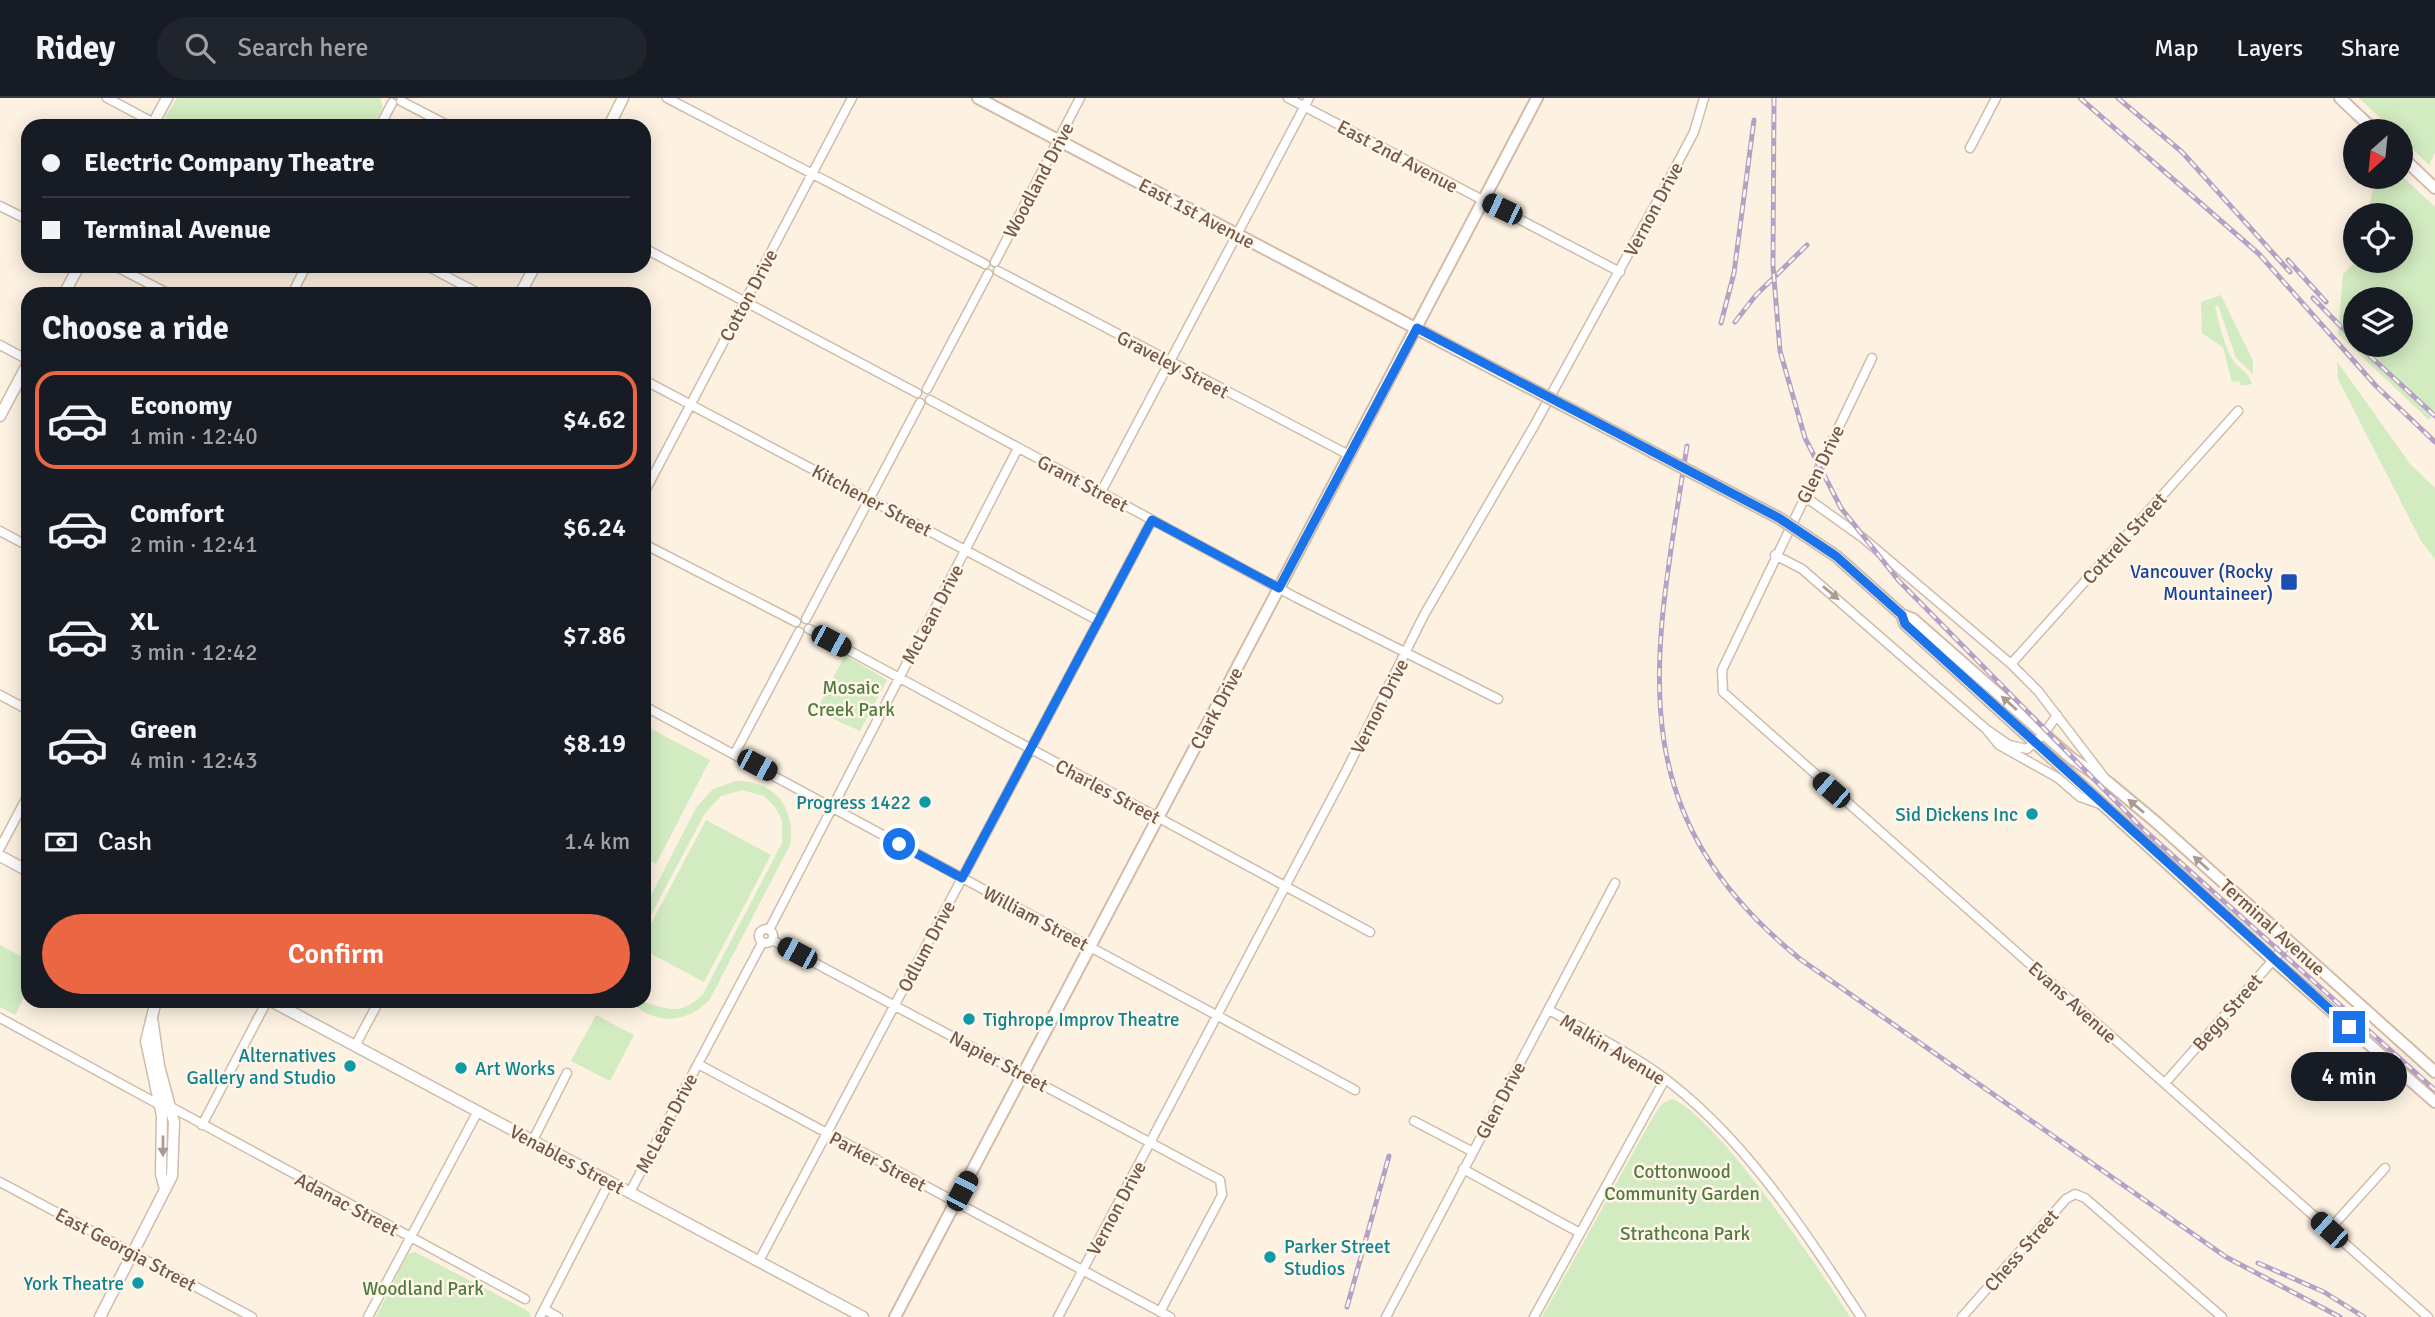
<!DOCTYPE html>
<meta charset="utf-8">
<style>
:root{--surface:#171b24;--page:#20242c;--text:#f1f3f6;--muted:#9ea1a6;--line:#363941;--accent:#eb6743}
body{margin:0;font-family:Signika,sans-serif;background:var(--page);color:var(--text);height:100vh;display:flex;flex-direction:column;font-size:26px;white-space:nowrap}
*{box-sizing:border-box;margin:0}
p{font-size:23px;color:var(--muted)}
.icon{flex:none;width:38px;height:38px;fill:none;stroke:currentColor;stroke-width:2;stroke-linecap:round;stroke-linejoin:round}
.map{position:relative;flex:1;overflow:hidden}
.sheet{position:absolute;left:21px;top:189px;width:630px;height:721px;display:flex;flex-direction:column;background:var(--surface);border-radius:21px;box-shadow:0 4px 18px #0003}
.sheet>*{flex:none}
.hud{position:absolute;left:21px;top:21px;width:630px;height:154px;border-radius:21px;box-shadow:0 4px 18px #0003;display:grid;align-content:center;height:154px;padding:0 21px;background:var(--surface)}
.needle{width:46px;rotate:207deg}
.controls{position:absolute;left:2343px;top:21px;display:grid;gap:14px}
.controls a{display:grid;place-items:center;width:70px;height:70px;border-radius:50%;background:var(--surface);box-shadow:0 4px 18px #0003;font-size:35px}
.end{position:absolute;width:32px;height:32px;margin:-16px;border:9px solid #1a73e8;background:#fff;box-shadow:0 0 0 4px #fff}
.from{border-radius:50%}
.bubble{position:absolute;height:49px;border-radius:24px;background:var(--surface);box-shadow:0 4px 18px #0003;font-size:23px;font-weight:600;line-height:49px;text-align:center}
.car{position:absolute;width:21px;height:42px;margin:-21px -10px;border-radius:9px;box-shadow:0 0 5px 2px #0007;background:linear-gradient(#222 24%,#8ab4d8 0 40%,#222 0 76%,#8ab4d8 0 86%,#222 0)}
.hud b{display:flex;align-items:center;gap:24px;height:66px;font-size:26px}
.hud b+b{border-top:2px solid var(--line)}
.hud i{width:18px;height:18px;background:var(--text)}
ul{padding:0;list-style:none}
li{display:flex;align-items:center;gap:21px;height:98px;margin:0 14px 10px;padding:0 7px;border:4px solid transparent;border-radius:21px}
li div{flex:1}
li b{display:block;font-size:26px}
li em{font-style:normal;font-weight:600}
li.active{border-color:var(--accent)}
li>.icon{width:63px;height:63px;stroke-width:1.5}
h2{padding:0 21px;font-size:32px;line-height:84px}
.pay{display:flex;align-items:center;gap:18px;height:77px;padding:0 21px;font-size:26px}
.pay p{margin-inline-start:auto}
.primary-button{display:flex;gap:14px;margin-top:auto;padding:14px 21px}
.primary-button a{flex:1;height:80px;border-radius:42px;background:var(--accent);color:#fff;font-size:28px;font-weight:600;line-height:80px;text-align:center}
header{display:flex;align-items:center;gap:42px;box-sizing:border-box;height:98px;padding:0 35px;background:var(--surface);border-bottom:2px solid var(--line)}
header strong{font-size:33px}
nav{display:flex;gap:38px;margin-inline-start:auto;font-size:24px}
.search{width:490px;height:63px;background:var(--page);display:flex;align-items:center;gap:18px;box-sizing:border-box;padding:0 24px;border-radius:38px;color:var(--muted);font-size:26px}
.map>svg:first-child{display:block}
.green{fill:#d2ebc0;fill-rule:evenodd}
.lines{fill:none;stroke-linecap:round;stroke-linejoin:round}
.minor-casing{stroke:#d0bcab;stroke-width:11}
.tertiary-casing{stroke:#d0bcab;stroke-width:13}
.secondary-casing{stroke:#d4bba8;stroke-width:14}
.minor{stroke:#fff;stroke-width:8}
.tertiary{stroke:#fff;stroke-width:10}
.secondary{stroke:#fff;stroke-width:10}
.rail-casing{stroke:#b5a1c6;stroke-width:5}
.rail{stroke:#fff6e9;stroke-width:2.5;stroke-dasharray:8;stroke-linecap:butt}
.secondary-bridge-casing{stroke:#d4bba8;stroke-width:14;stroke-linecap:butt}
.secondary-bridge{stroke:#fff;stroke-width:10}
.oneway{fill:#ac9b91}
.route{stroke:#1a73e8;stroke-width:9}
.transit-dot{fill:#1a4fb4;stroke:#fff6e9;stroke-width:2.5}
.culture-dot{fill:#0f9aa8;stroke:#fff6e9;stroke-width:2.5}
.labels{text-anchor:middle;stroke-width:5;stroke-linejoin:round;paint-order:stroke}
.street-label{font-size:19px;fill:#755848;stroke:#fff6e9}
.transit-label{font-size:19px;fill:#164399;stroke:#fff6e9;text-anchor:end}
.park-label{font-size:19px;fill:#527c3f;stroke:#fff6e9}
.culture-label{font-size:19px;fill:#0d838f;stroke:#fff6e9;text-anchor:end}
</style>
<header>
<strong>Ridey</strong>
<div class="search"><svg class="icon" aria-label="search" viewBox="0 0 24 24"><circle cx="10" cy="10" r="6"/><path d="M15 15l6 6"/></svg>Search here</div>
<nav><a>Map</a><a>Layers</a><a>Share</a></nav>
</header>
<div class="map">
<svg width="2435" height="1219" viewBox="0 0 2435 1219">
<rect width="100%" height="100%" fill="#fdf2e2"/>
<path class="green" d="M177 0H380L383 9 373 28H173L165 19Z
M2359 0H2435V55L2429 67 2401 40V33H2394Z
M2401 77 2435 109V312L2429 322 2338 236 2343 176 2356 163H2401V117H2367L2376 79ZM2356 201H2401V247H2356Z
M2221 197 2253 263V276L2236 260 2218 207 2215 208C2219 225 2223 243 2231 259 2236 270 2249 273 2252 286L2241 288 2239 283 2232 284 2223 249 2202 235 2201 204Z
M2337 263 2410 366 2435 390V461L2421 443 2338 281Z
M845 557 887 582 860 633 816 613Z
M644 627 710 662 656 766 644 760Z
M736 683C773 681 797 711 790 747L710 901C688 926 653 928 631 903 660 903 675 925 703 896L782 745V722L775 709 764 698 742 692 721 698 705 715 644 830V811L696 710 713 691Z
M706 722 771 757 704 884 644 852V839Z
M0 847 28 862V892L15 917 0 909Z
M596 917 634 937 610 983 571 963Z
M1672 1001C1715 1016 1822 1174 1850 1219H1542L1654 1017 1663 1005Z
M415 1154 528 1213 531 1219H376L408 1156Z"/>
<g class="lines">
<defs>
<path id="minor" d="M107 0 160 28
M667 0 985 166
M1288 0 1620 174
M401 3 449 28
M380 28 392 5
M1970 50 1996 0
M0 108 28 122
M644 150 917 295
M995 164 1080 0
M115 168 169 196
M427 168 480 196
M998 173 1349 357
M292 196 306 168
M0 247 28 262
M1872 260 1722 572 1723 594 2428 1219
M644 282 1099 523
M927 291 988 176
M930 302 1295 499 1498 601
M1101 394 1309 0
M644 395 852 0
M1804 398 1863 440 2011 566 2038 593 2107 683
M0 433 28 448
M644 446 796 524
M1775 457 1802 471 1986 631 1999 647 2058 680 2080 699 2100 706
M806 521 920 305
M809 531 1370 834
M2011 566 2238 313
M0 597 28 612
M644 608 1355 992
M1986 631 2009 647 2027 651 2044 636 2057 617
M735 655 799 534
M0 750 28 697
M759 838a7 7 0 1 1 14 0a7 7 0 1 1-14 0Z
M769 832 1018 350
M772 842 1220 1082 1222 1097 1160 1214
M1549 912C1585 932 1622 950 1656 974 1742 1035 1804 1132 1861 1219
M0 920 158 1006
M355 948 379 903
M698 966 1170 1219
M2165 985 2289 844
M171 1009 525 1201
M1414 1023 1473 1054
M202 1027 267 903
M533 1042 567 975
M1463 1071 1580 1135
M0 1084 252 1219
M630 1094 762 845
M2329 1132 2385 1070
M759 1163 1152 422
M544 1211 558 1219
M368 1219 478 1013
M540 1219 610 1083
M1058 1219 1346 673 1424 517 1534 328 1665 89 1694 34 1704 0
M1386 1219 1615 785
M1534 1219 1665 981
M1962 1219 2066 1101 2075 1096 2085 1100 2222 1219"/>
<path id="tertiary" d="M152 28 167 0
M609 28 623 0
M64 196 79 168
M520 196 535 168
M0 318 28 265
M0 758 28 773
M156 903 146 943 162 1018 161 1076 165 1091
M271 903 863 1219
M100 1219 172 1078 174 1024 159 968 152 920"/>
<path id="secondary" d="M978 0 1457 252
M2340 0 2375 33
M2401 58 2435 90
M1902 517 1905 526 2273 862 2435 1004
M1902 517 1913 521 2071 660 2109 685 2157 725 2435 974
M895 1219 1537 0"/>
</defs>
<use href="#minor" class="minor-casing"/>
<use href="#tertiary" class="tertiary-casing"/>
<use href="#secondary" class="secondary-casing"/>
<use href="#minor" class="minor"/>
<use href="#tertiary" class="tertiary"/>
<use href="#secondary" class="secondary"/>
<defs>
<path id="rail" d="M1774 0 1773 168 1780 253 1805 340 1841 410 1899 483 2142 730 2435 992
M2080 0 2259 156 2376 288 2435 344
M2118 0 2182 54 2290 174
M2288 162 2326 204
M2313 200 2356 244
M1735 224 1756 197 1807 147
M1721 225 1734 175 1754 22
M2358 247 2435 318
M1687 348C1655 557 1614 710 1800 861L2226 1159 2340 1219
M2258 1165 2324 1194 2364 1219
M1347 1209 1389 1058"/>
</defs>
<use href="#rail" class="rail-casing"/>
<use href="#rail" class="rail"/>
<defs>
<path id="secondary-bridge" d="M1457 252 1779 420 1836 458 1902 517"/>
</defs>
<use href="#secondary-bridge" class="secondary-bridge-casing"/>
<use href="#secondary-bridge" class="secondary-bridge"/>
</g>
<defs><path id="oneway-solid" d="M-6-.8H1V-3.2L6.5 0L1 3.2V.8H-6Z" transform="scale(1.75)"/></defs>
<g class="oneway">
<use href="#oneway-solid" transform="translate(1831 495) rotate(40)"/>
<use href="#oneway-solid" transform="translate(2009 605) rotate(-138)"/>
<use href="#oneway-solid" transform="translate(2136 708) rotate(-140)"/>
<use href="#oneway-solid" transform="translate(2201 765) rotate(-138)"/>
<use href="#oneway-solid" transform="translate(163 1048) rotate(90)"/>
</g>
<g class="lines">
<path class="route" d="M899 746 962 780 1152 422 1279 490 1417 230 1779 420 1836 458 1902 517 1905 526 2349 929"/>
</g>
<rect class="transit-dot" x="2280" y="475" width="18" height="18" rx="3.5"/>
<g class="culture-dot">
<circle cx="925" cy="704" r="7"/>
<circle cx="2032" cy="716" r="7"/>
<circle cx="969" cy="921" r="7"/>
<circle cx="350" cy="968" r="7"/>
<circle cx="461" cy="970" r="7"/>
<circle cx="1270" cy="1159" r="7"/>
<circle cx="138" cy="1185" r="7"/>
</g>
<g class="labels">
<g class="street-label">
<text transform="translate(1398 58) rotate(28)" y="7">East 2nd Avenue</text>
<text transform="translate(1038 82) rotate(-62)" y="7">Woodland Drive</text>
<text transform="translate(1653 111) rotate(-62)" y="7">Vernon Drive</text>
<text transform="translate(1197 115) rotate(28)" y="7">East 1st Avenue</text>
<text transform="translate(748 197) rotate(-62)" y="7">Cotton Drive</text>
<text transform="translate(1173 266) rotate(28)" y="7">Graveley Street</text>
<text transform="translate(1820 366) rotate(-64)" y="7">Glen Drive</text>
<text transform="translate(1083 385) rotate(28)" y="7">Grant Street</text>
<text transform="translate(872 402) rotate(28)" y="7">Kitchener Street</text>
<text transform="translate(2124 440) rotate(-48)" y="7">Cottrell Street</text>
<text transform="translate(932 516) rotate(-62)" y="7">McLean Drive</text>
<text transform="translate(1379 608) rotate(-63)" y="7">Vernon Drive</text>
<text transform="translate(1216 610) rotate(-62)" y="7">Clark Drive</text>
<text transform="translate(1108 693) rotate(28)" y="7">Charles Street</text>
<text transform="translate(1036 820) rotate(28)" y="7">William Street</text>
<text transform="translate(2273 829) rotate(42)" y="7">Terminal Avenue</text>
<text transform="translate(926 848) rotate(-62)" y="7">Odlum Drive</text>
<text transform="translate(2073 904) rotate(42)" y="7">Evans Avenue</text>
<text transform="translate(2227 914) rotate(-49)" y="7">Begg Street</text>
<text transform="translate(1613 951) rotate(31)" y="7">Malkin Avenue</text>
<text transform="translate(999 963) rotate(28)" y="7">Napier Street</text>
<text transform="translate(1500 1002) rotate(-62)" y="7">Glen Drive</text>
<text transform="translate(666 1025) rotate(-62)" y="7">McLean Drive</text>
<text transform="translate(567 1061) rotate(28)" y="7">Venables Street</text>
<text transform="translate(878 1063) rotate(28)" y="7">Parker Street</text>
<text transform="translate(347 1106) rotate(28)" y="7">Adanac Street</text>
<text transform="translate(1116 1110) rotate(-62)" y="7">Vernon Drive</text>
<text transform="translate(126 1151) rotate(28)" y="7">East Georgia Street</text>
<text transform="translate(2021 1152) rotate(-49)" y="7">Chess Street</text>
</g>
<g class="transit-label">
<text x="2273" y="480">Vancouver (Rocky<tspan x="2273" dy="22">Mountaineer)</tspan></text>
</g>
<g class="park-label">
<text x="851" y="596">Mosaic<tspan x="851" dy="22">Creek Park</tspan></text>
<text x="1682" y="1080">Cottonwood<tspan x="1682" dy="22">Community Garden</tspan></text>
<text x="1685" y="1142">Strathcona Park</text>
<text x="423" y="1197">Woodland Park</text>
</g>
<g class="culture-label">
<text x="911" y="711">Progress 1422</text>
<text x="2018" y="723">Sid Dickens Inc</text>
<text x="983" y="928" text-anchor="start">Tighrope Improv Theatre</text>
<text x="336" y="964">Alternatives<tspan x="336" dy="22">Gallery and Studio</tspan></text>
<text x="475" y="977" text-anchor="start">Art Works</text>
<text x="1284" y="1155" text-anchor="start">Parker Street<tspan x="1284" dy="22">Studios</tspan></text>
<text x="124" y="1192">York Theatre</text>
</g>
</g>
</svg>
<div class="controls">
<a><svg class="needle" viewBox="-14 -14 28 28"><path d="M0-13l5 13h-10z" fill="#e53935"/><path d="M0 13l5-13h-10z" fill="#9ea1a6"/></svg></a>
<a><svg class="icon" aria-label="locate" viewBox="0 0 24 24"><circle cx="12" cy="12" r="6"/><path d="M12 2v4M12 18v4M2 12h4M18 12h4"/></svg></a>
<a><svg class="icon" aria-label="layers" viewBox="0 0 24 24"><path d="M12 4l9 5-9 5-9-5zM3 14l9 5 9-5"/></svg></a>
</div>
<i class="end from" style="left:899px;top:746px"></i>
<i class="end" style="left:2349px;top:929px"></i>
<div class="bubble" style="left:2291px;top:954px;width:116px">4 min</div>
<i class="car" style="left:1502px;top:111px;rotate:296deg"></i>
<i class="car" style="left:831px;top:543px;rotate:118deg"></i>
<i class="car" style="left:757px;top:667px;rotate:118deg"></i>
<i class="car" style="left:1831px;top:692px;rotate:311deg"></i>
<i class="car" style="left:797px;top:855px;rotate:298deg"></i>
<i class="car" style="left:962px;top:1093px;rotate:28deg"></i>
<i class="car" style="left:2329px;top:1132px;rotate:312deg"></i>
<div class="hud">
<b><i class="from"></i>Electric Company Theatre</b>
<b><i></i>Terminal Avenue</b>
</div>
<section class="sheet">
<h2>Choose a ride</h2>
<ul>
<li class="active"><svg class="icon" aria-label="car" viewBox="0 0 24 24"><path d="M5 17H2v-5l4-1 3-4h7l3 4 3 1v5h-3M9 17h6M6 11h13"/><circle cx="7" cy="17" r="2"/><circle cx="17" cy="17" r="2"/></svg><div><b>Economy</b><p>1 min · 12:40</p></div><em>$4.62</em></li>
<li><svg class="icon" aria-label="car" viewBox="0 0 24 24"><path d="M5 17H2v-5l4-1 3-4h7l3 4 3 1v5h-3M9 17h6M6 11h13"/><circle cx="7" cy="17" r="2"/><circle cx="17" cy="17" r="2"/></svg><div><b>Comfort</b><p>2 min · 12:41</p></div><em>$6.24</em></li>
<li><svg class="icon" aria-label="car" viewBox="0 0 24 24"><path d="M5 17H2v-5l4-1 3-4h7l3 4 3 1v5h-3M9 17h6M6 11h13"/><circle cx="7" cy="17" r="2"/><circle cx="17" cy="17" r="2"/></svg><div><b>XL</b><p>3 min · 12:42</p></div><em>$7.86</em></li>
<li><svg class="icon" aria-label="car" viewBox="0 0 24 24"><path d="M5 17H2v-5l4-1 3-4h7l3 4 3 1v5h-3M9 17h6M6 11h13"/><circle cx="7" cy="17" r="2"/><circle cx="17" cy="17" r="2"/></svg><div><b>Green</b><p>4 min · 12:43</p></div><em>$8.19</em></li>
</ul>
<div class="pay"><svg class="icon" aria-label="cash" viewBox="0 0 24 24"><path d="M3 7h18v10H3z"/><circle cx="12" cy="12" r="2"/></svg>Cash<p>1.4 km</p></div>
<div class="primary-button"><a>Confirm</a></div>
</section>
</div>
